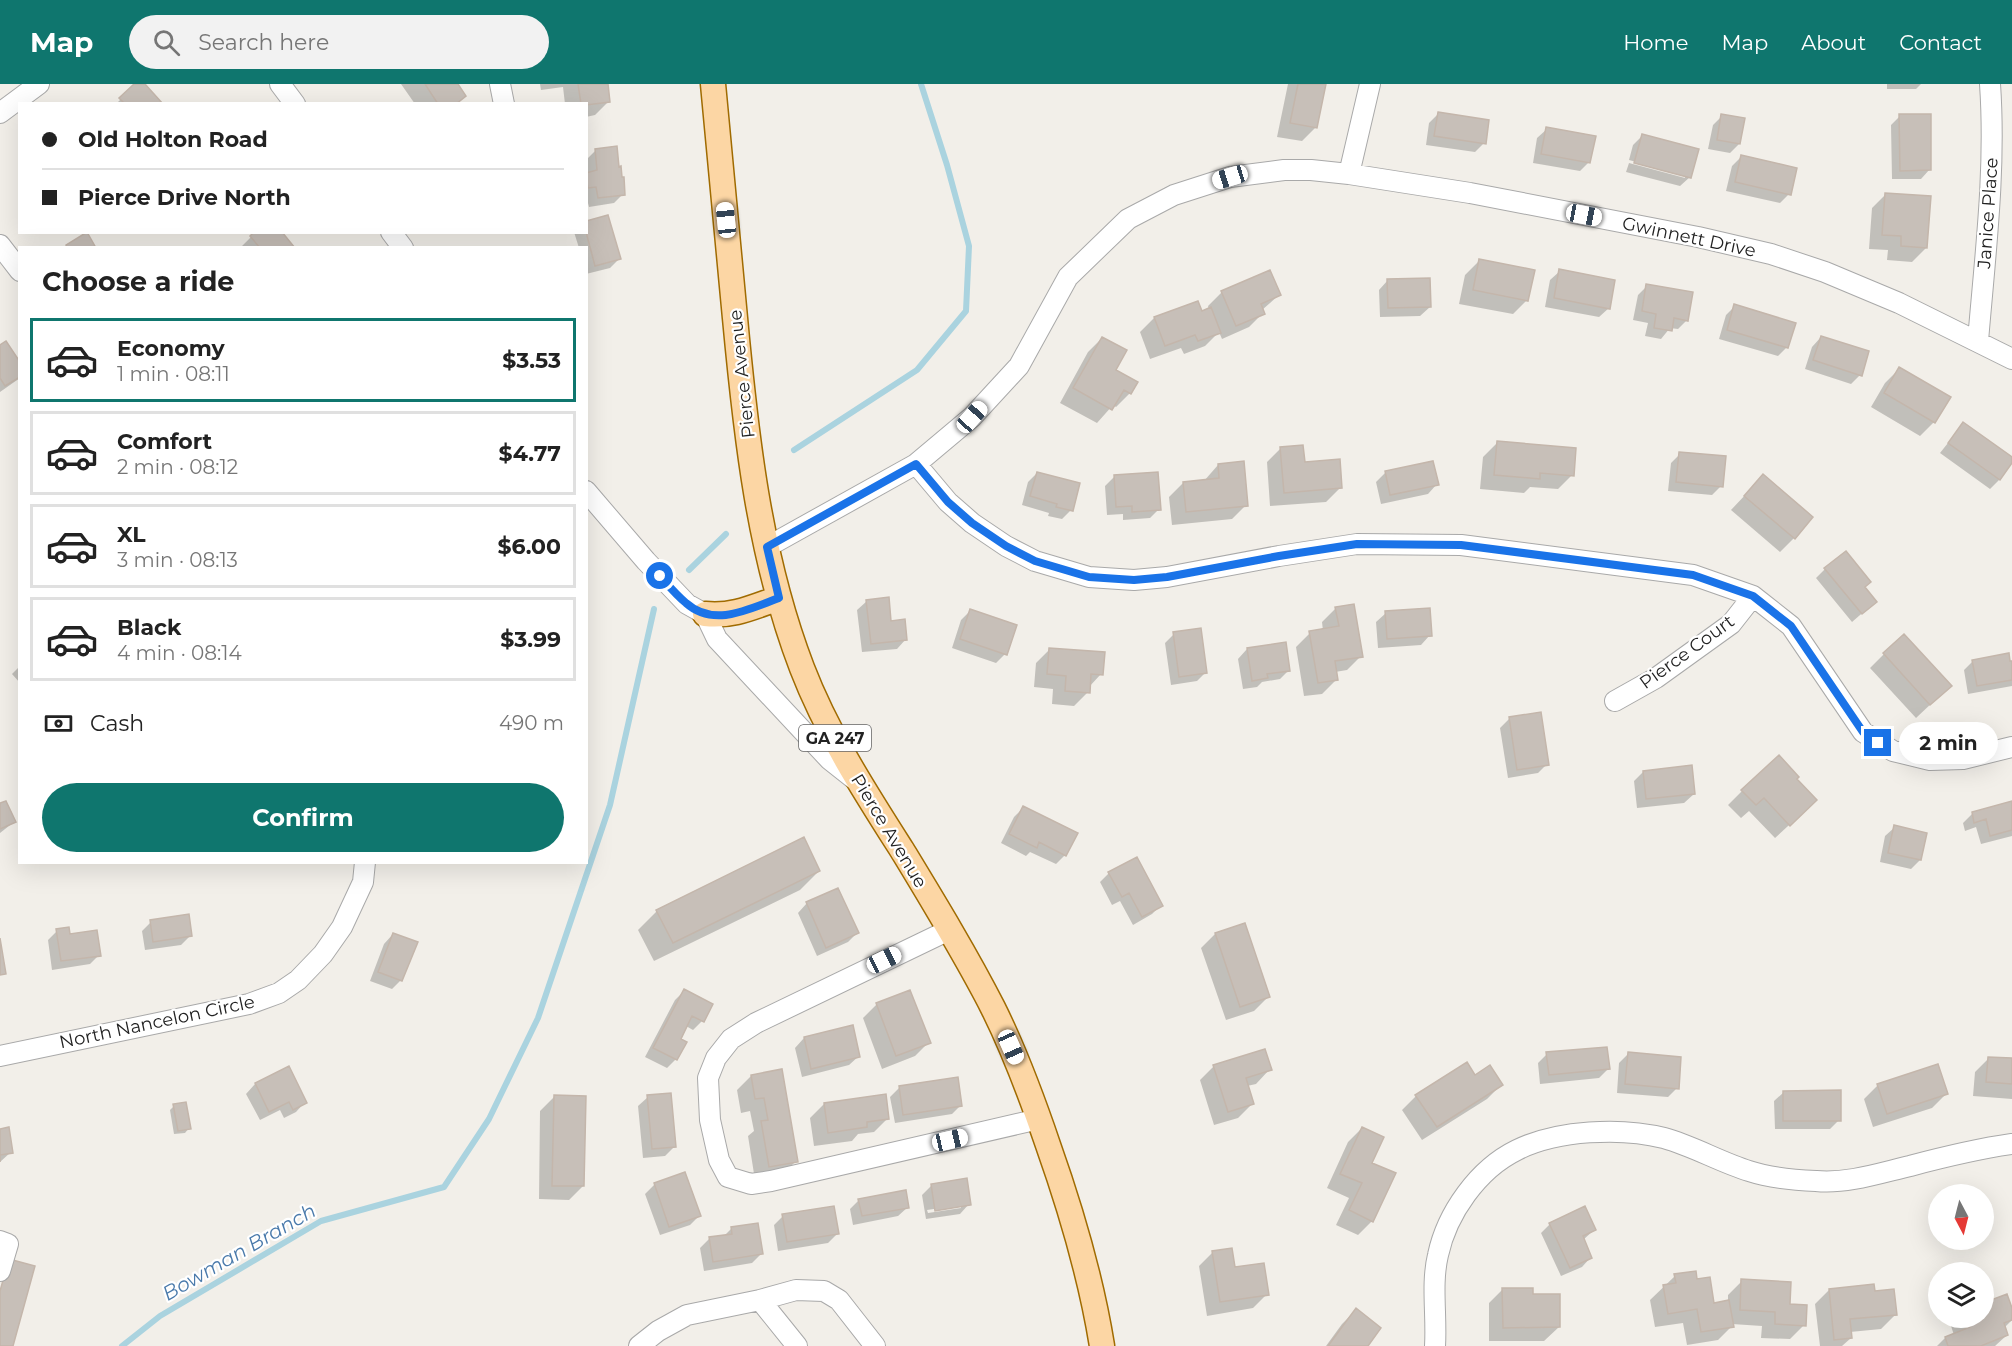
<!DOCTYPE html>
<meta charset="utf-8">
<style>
:root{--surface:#fff;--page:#f2f2f2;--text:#222;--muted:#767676;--line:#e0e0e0;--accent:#0f766e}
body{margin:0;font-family:Montserrat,sans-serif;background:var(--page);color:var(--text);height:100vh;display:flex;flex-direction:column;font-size:22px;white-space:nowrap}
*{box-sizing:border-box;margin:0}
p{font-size:20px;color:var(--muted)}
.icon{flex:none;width:33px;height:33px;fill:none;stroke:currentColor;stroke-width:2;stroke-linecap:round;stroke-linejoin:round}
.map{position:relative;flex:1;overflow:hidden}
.side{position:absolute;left:18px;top:162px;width:570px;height:618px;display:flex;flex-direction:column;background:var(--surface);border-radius:0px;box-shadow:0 6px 24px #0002}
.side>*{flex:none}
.top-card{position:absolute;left:18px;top:18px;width:570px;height:132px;border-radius:0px;box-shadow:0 6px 24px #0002;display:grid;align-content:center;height:132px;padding:0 24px;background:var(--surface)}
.needle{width:39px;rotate:173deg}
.fabs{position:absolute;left:1928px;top:1100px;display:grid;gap:12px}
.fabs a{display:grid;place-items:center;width:66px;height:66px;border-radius:50%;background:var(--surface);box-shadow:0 6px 24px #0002;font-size:30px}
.end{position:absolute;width:27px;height:27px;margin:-14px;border:8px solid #1a73e8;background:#fff;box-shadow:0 0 0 3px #fff}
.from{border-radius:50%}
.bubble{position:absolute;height:42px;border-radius:21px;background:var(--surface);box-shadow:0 6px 24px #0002;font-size:20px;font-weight:700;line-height:42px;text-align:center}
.car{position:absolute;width:18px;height:36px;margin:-18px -9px;border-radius:8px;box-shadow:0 0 4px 2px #0007;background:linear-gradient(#fff 24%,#345 0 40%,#fff 0 76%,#345 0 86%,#fff 0)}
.top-card b{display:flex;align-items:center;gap:21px;height:57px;font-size:22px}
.top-card b+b{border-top:2px solid var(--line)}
.top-card i{width:15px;height:15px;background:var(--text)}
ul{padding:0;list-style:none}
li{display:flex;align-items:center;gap:18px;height:84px;margin:0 12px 9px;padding:0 12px;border:3px solid var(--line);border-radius:0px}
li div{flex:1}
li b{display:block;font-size:22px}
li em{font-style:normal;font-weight:700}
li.selected{border-color:var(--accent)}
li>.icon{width:54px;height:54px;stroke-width:1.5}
h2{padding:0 24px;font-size:27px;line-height:72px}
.pay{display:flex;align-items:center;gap:15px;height:66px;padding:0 24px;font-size:22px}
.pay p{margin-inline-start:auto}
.action{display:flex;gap:12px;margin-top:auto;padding:12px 24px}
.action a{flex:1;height:69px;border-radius:36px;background:var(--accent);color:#fff;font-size:24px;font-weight:700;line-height:69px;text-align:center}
header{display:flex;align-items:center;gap:36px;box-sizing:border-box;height:84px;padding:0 30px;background:var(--accent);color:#fff}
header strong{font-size:28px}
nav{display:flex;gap:33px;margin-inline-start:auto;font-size:21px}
.search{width:420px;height:54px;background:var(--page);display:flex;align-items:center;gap:15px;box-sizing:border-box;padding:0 21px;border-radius:33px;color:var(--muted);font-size:22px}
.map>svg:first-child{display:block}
.shadow{fill:#0003;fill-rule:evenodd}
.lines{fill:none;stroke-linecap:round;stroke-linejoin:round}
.stream{stroke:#aad3df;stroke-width:6}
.building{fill:#c7bfb8;stroke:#c4b6ab;stroke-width:1.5}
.minor-casing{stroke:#a9a9a9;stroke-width:22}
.major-casing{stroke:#a06b00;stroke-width:27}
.minor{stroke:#fff;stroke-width:20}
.major{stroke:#fcd6a4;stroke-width:24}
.route{stroke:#1a73e8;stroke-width:8}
.labels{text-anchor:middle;stroke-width:4.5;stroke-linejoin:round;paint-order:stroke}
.shield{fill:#fff;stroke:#646464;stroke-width:1.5}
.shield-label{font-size:16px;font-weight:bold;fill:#222}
.street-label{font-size:18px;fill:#222;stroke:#fff}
.water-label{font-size:20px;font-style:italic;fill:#4a7aab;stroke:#fff}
</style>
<header>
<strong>Map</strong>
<div class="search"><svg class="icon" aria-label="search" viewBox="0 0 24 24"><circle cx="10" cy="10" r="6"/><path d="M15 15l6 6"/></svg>Search here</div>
<nav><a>Home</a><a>Map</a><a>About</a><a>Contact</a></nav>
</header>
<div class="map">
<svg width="2012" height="1262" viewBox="0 0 2012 1262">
<rect width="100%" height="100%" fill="#f2efe9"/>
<path class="shadow" d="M136 0H142L161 20H116Z
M401 0H456L465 12 457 20H415Z
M540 0H606L609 17 595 31 586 33V20H565L563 3 541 6Z
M1288 0H1325L1316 43 1302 57 1277 53Z
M1887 0H1921L1916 5H1887Z
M1438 30 1484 59 1475 68 1426 61 1429 39Z
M1722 32 1739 60 1730 69 1708 65 1713 41Z
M1900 32 1930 85 1921 95H1892L1891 41Z
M1547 45 1589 78 1580 87 1533 79 1537 54Z
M1642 52 1690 93 1680 102 1626 88 1629 79 1685 94V91L1629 76 1633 61Z
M596 66 621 95 623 110 614 119 589 123 586 111V90H588L586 76Z
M1742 72 1789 110 1780 119 1726 107 1732 82Z
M1886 110 1926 164 1912 178 1887 176 1888 166 1869 165 1872 124Z
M574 148H586L619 175 610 184 586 190V164H579Z
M251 153 293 164H244L242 162Z
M1479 177 1527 216 1513 230 1459 220 1465 191Z
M1560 187 1609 224 1599 233 1545 223 1550 196Z
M1388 196 1430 223 1420 232 1380 233 1379 206Z
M1647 202 1687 236 1678 245 1670 244 1661 255 1645 252 1648 239 1633 236 1638 211Z
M1222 208 1279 211 1262 226 1263 229 1249 243 1222 255 1219 248 1205 262 1184 270 1181 264 1150 275 1140 248 1154 234 1197 218 1201 229 1209 226 1208 222Z
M1735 222 1787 263 1778 272 1719 255 1726 231Z
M1821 253 1860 291 1851 300 1805 285 1812 263Z
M1102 254 1114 286 1130 309 1116 323 1113 321 1097 339 1060 319 1088 268Z
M0 263 20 281V294L0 308Z
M1899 285 1934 338 1920 352 1871 323 1885 299Z
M1963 340 2012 375 1999 396 1990 405 1940 369Z
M1497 359 1572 391 1558 405 1530 403 1524 409 1480 405 1483 373Z
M1281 364 1303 380 1340 404 1326 418 1270 422 1267 378Z
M1680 370 1721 402 1712 411 1668 407 1671 379Z
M1218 381 1246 421 1232 435 1172 441 1169 413 1183 399 1204 397Z
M1386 388 1437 400 1428 410 1381 420 1376 398Z
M1037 389 1071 426 1062 435 1048 432 1049 429 1022 421 1028 398Z
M1115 392 1159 425 1150 434 1123 436V430L1107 431 1105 402Z
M1763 392 1794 454 1780 468 1731 426Z
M1825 485 1863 504 1875 518 1852 538 1816 494Z
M867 517 906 555 897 565 862 568 857 526Z
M1336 524 1361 572 1347 586 1335 588 1336 596 1322 610 1304 612 1296 563 1310 549 1323 547 1322 538Z
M970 527 1005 570 996 579 952 564 961 536Z
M1386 529 1430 551 1421 561 1378 564 1376 538Z
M1174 550 1206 588 1197 597 1171 601 1165 559Z
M1050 565 1101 590 1089 603 1088 608 1074 622 1052 620 1053 605 1034 603 1036 579Z
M1247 565 1289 586 1280 595 1262 598 1257 603 1243 605 1238 575Z
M1884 570 1950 602 1916 634 1870 584Z
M1973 577 2012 578V602L1968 610 1964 586Z
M20 582V599L12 590Z
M1509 635 1547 680 1538 689 1508 694 1500 644Z
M1643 688 1694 710 1684 719 1637 724 1634 697Z
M1795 695 1801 730 1775 754 1749 727 1741 734 1728 721 1742 707Z
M2012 719V752L1981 760 1976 743 1965 747 1963 739 1972 730Z
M0 721 14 738 0 749Z
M1023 724 1065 771 1056 780 1030 768 1026 772 1001 759 1014 733Z
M1895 743 1920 776 1911 785 1880 778 1885 752Z
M819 787 800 806 654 877 638 846 657 827Z
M1109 789 1161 821 1152 830 1133 841 1120 817 1112 821 1100 798Z
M807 819 857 849 848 858 817 872 798 829Z
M151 838 191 851 181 861 145 866 142 847Z
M57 847 68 852 99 871 90 880 52 886 48 856Z
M393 850 401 896 392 905 370 897 384 860Z
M1215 850 1268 913 1254 927 1226 936 1201 864Z
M685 906 711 920 702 937 693 946 686 942 679 956 676 975 667 984 645 973 675 916Z
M877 920 929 958 915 972 882 985 863 934Z
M852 943 859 972 849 981 802 993 795 964 804 954Z
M1547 970 1608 985 1599 994 1540 1000 1538 979Z
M1628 970 1677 1004 1668 1013 1617 1009 1619 979Z
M1989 974 2012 976V1015L1973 1012 1975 988Z
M1214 982 1270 985 1256 1000 1247 1002 1252 1020 1238 1034 1214 1041 1200 996Z
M288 984 305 1018 296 1028 284 1034 280 1026 260 1036 246 1010 255 1000Z
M781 987 796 1077 782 1091 755 1096 748 1052 754 1047 750 1027 741 1029 737 1006 751 992Z
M1475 993 1501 1001 1487 1015 1422 1056 1402 1026 1416 1012Z
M1878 1001 1946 1010 1932 1024 1873 1043 1864 1015Z
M899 1004 961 1021 952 1030 895 1039 890 1013Z
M1784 1008 1839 1036 1830 1045H1775L1774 1017Z
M554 1013 583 1102 569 1116 539 1115 540 1027Z
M648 1013 674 1063 665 1072 643 1074 638 1022Z
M824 1020 888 1034 874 1048 858 1050 852 1057 814 1062 810 1034Z
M174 1022 189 1044 185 1049 174 1050 170 1026Z
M1362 1044 1370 1079 1372 1137 1358 1151 1336 1141 1349 1114 1327 1104 1348 1058Z
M0 1046 11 1068 0 1078Z
M684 1090 699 1132 690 1141 660 1151 645 1110 654 1101Z
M931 1102 969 1120 960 1130 926 1135 922 1111ZM961 1121V1124L928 1129 927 1126Z
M859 1116 908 1123 898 1132 853 1141 850 1125Z
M783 1132 837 1150 828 1159 778 1167 774 1141Z
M1550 1140 1594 1146 1583 1156 1591 1173 1582 1183 1561 1192 1541 1149Z
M732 1144 761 1170 752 1179 704 1187 700 1164 709 1155 724 1152Z
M1213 1168 1267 1210 1253 1224 1207 1232 1199 1182Z
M1675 1192 1696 1197 1713 1220 1728 1218V1211L1742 1197 1788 1221 1804 1241 1790 1255 1761 1254 1762 1242 1732 1240V1242L1718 1256 1687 1261 1683 1239 1655 1243 1650 1216Z
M1503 1205 1559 1243 1544 1257H1489V1219Z
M1829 1206 1874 1208 1895 1231 1881 1245 1850 1248 1851 1254 1842 1262H1820L1815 1220Z
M1983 1221 2012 1228V1236L2004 1244 2007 1251 1995 1262H1937L1945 1254 1954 1251 1951 1242 1960 1233H1983Z
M1356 1226 1366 1262H1326L1342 1240Z"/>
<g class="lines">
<path class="stream" d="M794 366 917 286 966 227 969 162 947 81 921 0
M689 486 726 450
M122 1262 160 1232 321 1137 444 1103 489 1035 538 934 610 721 654 525"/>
</g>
<path class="building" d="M134 0H145L163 20H125L119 14Z
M425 0H458L466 12 456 20H438Z
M578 0H608L610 18 586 21V20H581Z
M1298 0H1326L1317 44 1290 39Z
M1438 28 1489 36 1486 60 1434 52Z
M1721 30 1745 34 1740 60 1717 56Z
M1899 30H1931V86L1900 87Z
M1546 43 1596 52 1590 79 1541 70Z
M1642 50 1699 65 1691 94 1634 79Z
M617 62 619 83 621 82 622 93H624L625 111 598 114 596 103 588 104 586 94V89L597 86 595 65Z
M1741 71 1797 84 1791 111 1735 98Z
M1885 109 1931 112 1927 164 1901 162V152L1882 151Z
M608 131 621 175 595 182 586 148V137Z
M87 148 96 164H67L66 161Z
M254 148H282L295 164H260L250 152Z
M1479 175 1535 186 1528 217 1473 206Z
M1559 185 1615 196 1610 225 1554 214Z
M1270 186 1281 211 1261 220 1265 230 1236 242 1221 207Z
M1430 194 1431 223 1388 224 1387 195Z
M1646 200 1693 208 1688 237 1674 234 1672 247 1654 244 1656 230 1642 227Z
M1198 217 1202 227 1211 223 1221 249 1198 257 1195 251 1165 262 1154 233Z
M1734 220 1796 239 1788 264 1727 246Z
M1821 252 1869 267 1862 292 1813 276Z
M1102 253 1127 266 1116 286 1138 298 1131 310 1124 306 1112 326 1073 304Z
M6 257 20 278V293L5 302 0 294V261Z
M1899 283 1951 313 1935 339 1884 309Z
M1963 338 2012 373V379L2000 396 1948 359Z
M1497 357 1576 364 1574 392 1540 389V395L1494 391Z
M1303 361 1305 378 1340 375 1342 404 1284 409 1280 363Z
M1679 368 1726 372 1723 403 1676 398Z
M1244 377 1248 422 1186 428 1183 398 1219 394 1218 380Z
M1433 377 1439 401 1390 411 1385 387Z
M1037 388 1080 399 1073 427 1056 423 1057 420 1030 412Z
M1158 388 1161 426 1132 428V422L1116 423 1114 391Z
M1763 390 1813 433 1795 455 1744 412Z
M1846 467 1871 498 1865 503 1877 518 1862 530 1824 484Z
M889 513 891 537 905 535 907 556 871 560 866 516Z
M1354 520 1363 573 1335 577 1338 596 1318 599 1309 547 1339 542 1335 523Z
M1430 524 1432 552 1387 555 1385 527Z
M970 525 1017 541 1007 571 960 555Z
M1201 544 1207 589 1179 593 1173 548Z
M1904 550 1952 602 1930 621 1883 569Z
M1286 558 1290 587 1267 590 1268 594 1252 597 1247 564Z
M1049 564 1105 568 1103 591 1091 590 1090 609 1065 607 1066 592 1047 590Z
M2009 569 2010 577H2012V596L1977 602 1972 576Z
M1541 628 1549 681 1517 686 1509 633Z
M1779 671 1799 693 1797 695 1817 716 1790 742 1764 714 1756 721 1741 706Z
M1692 681 1695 710 1646 715 1643 687Z
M6 717 16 738 0 745V719Z
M2012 717V746L1990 752 1986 735 1974 739 1972 728Z
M1023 722 1078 749 1066 772 1039 758 1037 764 1009 750Z
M1894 741 1927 749 1921 776 1888 769Z
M804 753 820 787 673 859 656 826Z
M1137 773 1163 822 1142 833 1129 809 1122 813 1108 788Z
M838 804 859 849 826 864 806 818Z
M189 830 192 852 153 858 150 836Z
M1245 839 1270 913 1240 923 1215 849Z
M69 843 70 850 97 846 101 872 61 877 56 845Z
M393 849 418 858 402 897 378 888Z
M0 854 6 890 0 891Z
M684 905 713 920 704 938 692 932 681 955 687 958 677 976 653 964Z
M910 906 931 959 896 972 876 919Z
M853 941 860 973 811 985 804 953Z
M1607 963 1610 985 1549 991 1546 968Z
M1265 965 1272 986 1246 994 1254 1020 1228 1028 1213 981Z
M1628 968 1681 973 1679 1005 1625 1000Z
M1988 973 2012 974V1000L1986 998Z
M1467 978 1475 991 1490 981 1503 1001 1437 1043 1415 1011Z
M1938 980 1948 1010 1887 1030 1877 1000Z
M289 982 307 1019 293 1026 289 1018 269 1028 255 999Z
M782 985 798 1078 769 1083 761 1037 768 1036 764 1014 755 1015 751 991Z
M958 993 962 1022 903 1031 899 1002Z
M1841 1006V1037H1783V1007Z
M671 1009 676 1063 652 1065 647 1011Z
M886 1010 889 1035 867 1038V1043L828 1049 824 1019Z
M554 1011 586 1012 584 1102H552Z
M186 1018 191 1045 178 1047 173 1020Z
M9 1043 13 1069 0 1071V1078V1045Z
M1362 1043 1384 1053 1372 1079 1396 1089 1373 1138 1349 1126 1362 1099 1340 1090Z
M685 1088 701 1132 669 1143 654 1099Z
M967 1094 971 1121 935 1127 931 1100Z
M906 1106 909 1124 862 1132 858 1115Z
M834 1122 839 1150 787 1158 782 1130Z
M1585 1122 1596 1146 1583 1152 1592 1174 1570 1184 1549 1139Z
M758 1139 763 1170 713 1178 709 1153 732 1150 731 1143Z
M1232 1164 1235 1183 1264 1179 1269 1211 1220 1218 1212 1167Z
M9 1175 35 1182 13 1262H0V1207Z
M1696 1187 1697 1195 1710 1193 1714 1219 1729 1216 1734 1243 1701 1248 1697 1225 1668 1230 1663 1201 1676 1199 1674 1190Z
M1741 1195 1791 1198 1790 1220 1807 1221 1806 1242 1775 1240V1228L1740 1226Z
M1874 1200 1875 1207 1894 1205 1897 1231 1850 1235 1852 1254 1834 1256 1829 1205Z
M1502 1204H1533V1210H1560V1243L1503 1244Z
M2007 1210 2012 1224V1236L2004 1239 2008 1251 1981 1262H1948L1945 1253 1970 1243 1967 1233H1983V1219Z
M1356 1224 1381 1244 1368 1262H1328Z"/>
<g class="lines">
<defs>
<path id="minor" d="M280 0 295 20
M500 0 504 20
M0 29 39 0
M1349 90 1370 0
M391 148 403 164
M0 161 20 187
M1978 257C1985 172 1996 86 1990 0
M916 380 948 418 972 439 1006 462 1035 477 1089 493 1134 496 1167 493 1279 472 1357 460 1461 461 1693 491 1753 512 1791 542 1863 648 1893 667 1930 676 1963 675 2012 663
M586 407 646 477 687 520 705 530 717 555 830 676 854 695
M767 463 916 380 972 333 1019 282 1068 193 1128 135 1174 111 1230 93 1284 86H1311L1349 90 1470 109 1698 153 1771 170 1825 188 1899 219 2012 275
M1615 617 1656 594 1731 540 1753 512
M949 846 756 939 731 955 716 974 708 994 710 1036 719 1076 728 1093 751 1100 771 1097 1039 1035
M0 972 249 920 279 909 298 896 323 870 342 843 363 798 365 778
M0 1157 8 1160 0 1187
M639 1262 658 1247 687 1231 760 1216
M797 1262 760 1216 796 1206 824 1207 839 1216 875 1262
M1435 1262C1437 1232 1431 1200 1438 1171 1447 1129 1478 1085 1517 1066 1557 1046 1621 1043 1664 1054 1693 1062 1720 1078 1749 1087 1770 1094 1794 1096 1816 1097 1847 1100 1880 1089 1910 1082 1944 1073 1977 1065 2012 1060"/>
<path id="major" d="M713 0C720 78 728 156 735 234 746 352 759 472 802 584 827 649 865 708 902 766 933 817 966 871 993 924 1015 968 1032 1014 1048 1061 1071 1126 1091 1193 1102 1262
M705 530C733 533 753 523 779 514"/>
</defs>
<use href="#minor" class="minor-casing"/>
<use href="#major" class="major-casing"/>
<use href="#minor" class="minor"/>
<use href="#major" class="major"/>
</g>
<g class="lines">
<path class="route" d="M660 492C668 501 676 511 686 519 714 544 749 525 779 514L767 463 916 380 948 418 972 439 1006 462 1035 477 1089 493 1134 496 1167 493 1279 472 1357 460 1461 461 1693 491 1753 512 1791 542 1863 648 1878 659"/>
</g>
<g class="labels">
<rect class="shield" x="799" y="641" width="72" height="26" rx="4.5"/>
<g class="shield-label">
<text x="835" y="660">GA 247</text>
</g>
<g class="street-label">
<text transform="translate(1988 129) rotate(-86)" y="6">Janice Place</text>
<text transform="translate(1689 153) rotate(12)" y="6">Gwinnett Drive</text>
<text transform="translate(742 290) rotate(-96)" y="6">Pierce Avenue</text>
<text transform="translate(1687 568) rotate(-36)" y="6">Pierce Court</text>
<text transform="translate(889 747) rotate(59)" y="6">Pierce Avenue</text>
<text transform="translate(157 938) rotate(-12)" y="6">North Nancelon Circle</text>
</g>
<g class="water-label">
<text transform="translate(239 1168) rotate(-30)" y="7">Bowman Branch</text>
</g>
</g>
</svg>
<div class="fabs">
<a><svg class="needle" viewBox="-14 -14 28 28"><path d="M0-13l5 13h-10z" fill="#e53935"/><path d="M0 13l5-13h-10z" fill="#767676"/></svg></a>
<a><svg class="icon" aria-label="layers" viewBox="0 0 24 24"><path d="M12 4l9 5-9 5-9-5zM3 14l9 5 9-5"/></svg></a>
</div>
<i class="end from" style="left:660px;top:492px"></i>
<i class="end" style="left:1878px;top:659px"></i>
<div class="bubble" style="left:1899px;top:638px;width:99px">2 min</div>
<i class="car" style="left:1230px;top:93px;rotate:253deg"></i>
<i class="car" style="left:1584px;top:131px;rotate:101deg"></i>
<i class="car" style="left:726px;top:136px;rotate:354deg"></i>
<i class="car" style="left:972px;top:333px;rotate:42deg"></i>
<i class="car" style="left:884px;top:876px;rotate:64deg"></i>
<i class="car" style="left:1011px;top:963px;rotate:156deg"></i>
<i class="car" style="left:950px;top:1056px;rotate:77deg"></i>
<div class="top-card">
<b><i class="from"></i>Old Holton Road</b>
<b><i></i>Pierce Drive North</b>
</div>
<section class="side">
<h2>Choose a ride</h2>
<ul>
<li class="selected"><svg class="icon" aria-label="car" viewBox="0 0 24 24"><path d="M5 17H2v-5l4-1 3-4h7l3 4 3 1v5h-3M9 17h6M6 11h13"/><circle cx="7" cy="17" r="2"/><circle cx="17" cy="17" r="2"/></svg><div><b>Economy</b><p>1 min · 08:11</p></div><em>$3.53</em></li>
<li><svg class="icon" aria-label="car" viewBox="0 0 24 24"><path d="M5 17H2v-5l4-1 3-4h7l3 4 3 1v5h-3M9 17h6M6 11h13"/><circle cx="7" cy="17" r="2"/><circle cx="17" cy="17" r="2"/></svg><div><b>Comfort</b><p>2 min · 08:12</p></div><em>$4.77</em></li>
<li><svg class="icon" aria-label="car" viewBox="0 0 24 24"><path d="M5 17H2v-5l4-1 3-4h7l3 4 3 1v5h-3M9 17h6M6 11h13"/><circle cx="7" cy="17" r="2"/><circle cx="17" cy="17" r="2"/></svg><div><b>XL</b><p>3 min · 08:13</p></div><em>$6.00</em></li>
<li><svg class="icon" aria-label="car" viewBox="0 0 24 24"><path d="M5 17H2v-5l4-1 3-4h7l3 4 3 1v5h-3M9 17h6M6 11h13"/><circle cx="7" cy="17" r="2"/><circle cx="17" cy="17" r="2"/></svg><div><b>Black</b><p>4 min · 08:14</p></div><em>$3.99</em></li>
</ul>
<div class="pay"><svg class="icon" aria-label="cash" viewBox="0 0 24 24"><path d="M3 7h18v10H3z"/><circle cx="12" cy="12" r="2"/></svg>Cash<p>490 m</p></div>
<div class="action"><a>Confirm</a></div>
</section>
</div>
